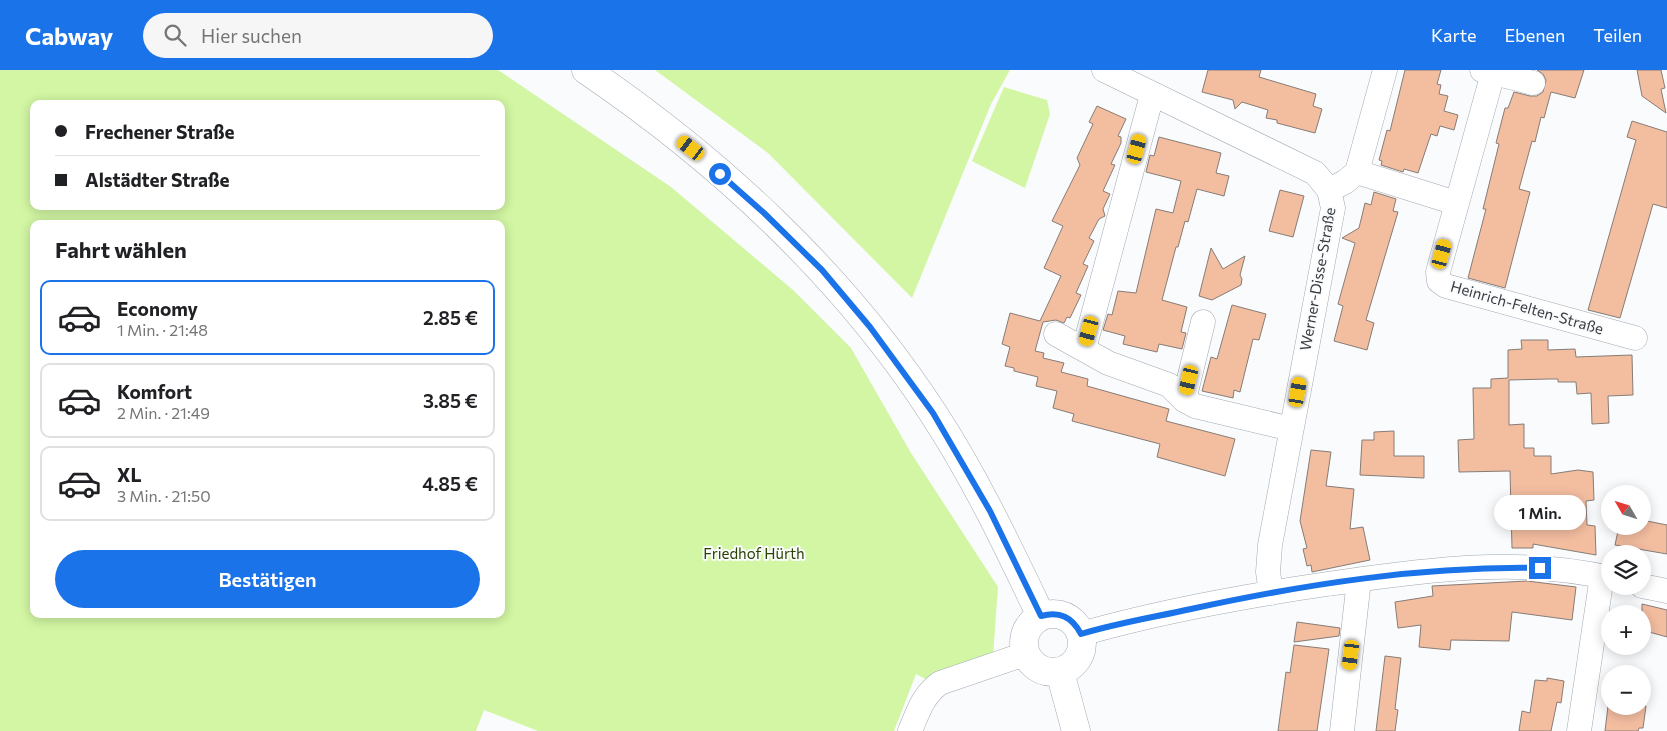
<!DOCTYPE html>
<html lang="de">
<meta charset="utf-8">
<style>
:root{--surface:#fff;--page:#f6f6f6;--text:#202124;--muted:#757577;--line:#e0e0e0;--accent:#1a73e8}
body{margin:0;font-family:Commissioner,sans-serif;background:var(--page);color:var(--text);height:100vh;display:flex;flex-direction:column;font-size:19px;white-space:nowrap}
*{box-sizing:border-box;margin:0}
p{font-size:16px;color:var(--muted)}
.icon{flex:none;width:28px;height:28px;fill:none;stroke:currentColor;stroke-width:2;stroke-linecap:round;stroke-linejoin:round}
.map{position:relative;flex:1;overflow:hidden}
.panel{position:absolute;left:30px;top:150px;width:475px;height:398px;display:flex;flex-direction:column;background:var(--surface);border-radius:10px;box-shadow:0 2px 12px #0003}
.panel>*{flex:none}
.banner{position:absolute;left:30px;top:30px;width:475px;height:110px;border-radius:10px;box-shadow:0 2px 12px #0003;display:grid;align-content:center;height:110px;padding:0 25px;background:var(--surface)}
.needle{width:32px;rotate:309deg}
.tools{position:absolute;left:1601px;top:415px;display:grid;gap:10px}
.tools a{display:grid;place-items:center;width:50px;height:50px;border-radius:50%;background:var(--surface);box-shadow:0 2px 12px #0003;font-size:25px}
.end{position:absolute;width:22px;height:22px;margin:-11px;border:6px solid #1a73e8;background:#fff;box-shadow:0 0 0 2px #fff}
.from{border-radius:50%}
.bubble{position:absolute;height:35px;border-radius:18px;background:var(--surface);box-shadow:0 2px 12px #0003;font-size:16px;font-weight:600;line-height:35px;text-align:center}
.car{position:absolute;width:15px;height:30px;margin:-15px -8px;border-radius:6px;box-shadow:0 0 4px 1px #0007;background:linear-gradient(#f5c518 24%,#345 0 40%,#f5c518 0 76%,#345 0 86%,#f5c518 0)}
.banner b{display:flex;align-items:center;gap:18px;height:48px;font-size:19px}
.banner b+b{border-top:1px solid var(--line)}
.banner i{width:12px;height:12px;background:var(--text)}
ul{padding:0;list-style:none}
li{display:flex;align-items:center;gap:15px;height:75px;margin:0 10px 8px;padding:0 15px;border:2px solid var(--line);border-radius:10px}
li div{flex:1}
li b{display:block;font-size:19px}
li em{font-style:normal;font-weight:600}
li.on{border-color:var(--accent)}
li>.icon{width:45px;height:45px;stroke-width:1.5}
h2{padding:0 25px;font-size:22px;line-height:60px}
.cta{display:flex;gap:10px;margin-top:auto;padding:10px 25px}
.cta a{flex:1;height:58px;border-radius:30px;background:var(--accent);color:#fff;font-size:20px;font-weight:600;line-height:58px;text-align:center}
header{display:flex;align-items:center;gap:30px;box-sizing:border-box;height:70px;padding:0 25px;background:var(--accent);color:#fff}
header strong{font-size:24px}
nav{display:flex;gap:28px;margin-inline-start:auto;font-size:18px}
.search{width:350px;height:45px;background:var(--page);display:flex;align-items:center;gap:12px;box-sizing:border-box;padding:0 18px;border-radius:28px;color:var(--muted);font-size:19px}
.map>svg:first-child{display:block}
.green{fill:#d2f6a3;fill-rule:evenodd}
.building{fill:#f3bda0;stroke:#877c76}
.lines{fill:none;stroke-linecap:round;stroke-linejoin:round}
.minor-casing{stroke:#a2a9b3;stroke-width:25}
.major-casing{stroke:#a2a9b3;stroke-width:29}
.minor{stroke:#fff;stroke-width:24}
.major{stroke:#fff;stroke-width:28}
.route{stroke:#1a73e8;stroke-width:6}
.labels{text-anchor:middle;stroke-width:4;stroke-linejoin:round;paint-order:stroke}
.street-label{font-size:15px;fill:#383b3f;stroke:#f9fbfd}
.park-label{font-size:15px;fill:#2b4100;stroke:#f9fbfd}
</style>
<header>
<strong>Cabway</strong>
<div class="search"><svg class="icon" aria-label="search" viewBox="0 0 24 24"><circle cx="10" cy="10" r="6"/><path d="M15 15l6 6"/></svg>Hier suchen</div>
<nav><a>Karte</a><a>Ebenen</a><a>Teilen</a></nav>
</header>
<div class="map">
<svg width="1667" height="661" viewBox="0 0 1667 661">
<rect width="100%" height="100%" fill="#f9fbfd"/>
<path class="green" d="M0 0H498L671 117 793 220 851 278 911 383 998 517 993 586 927 610 916 604 894 661H538L484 640 476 661H0ZM34 34H501V136H34ZM34 154H501V544H34Z
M655 0H1010L991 34 912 228 768 83Z
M1004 17 1047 30 1050 44 1025 118 972 91Z"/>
<path class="building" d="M1208 0H1261L1259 7 1316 24 1313 36 1322 39 1315 63 1277 53V50L1266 48 1268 40 1242 32 1235 39 1233 30 1202 22Z
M1405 0H1441L1437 14 1441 15 1439 24 1448 26 1444 41 1458 45 1454 60 1440 56 1437 66 1431 64 1418 103 1404 99 1403 102 1381 95 1382 91 1379 90 1387 60 1390 61Z
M1537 0H1584L1575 28 1551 22 1544 48 1541 47 1535 72 1532 71 1519 119 1530 122 1505 218 1468 208 1486 139H1483L1499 74 1496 73 1505 38H1508L1514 22 1530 26H1537L1543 22 1546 10 1543 4Z
M1637 0H1661L1665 18 1661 19 1666 43 1642 26Z
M1097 36 1126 49 1118 66 1121 67V73L1111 94 1115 95 1103 121 1110 124 1103 139 1105 146 1099 149 1089 168 1094 171 1083 194 1088 196 1076 223 1081 225 1070 248 1067 247 1064 253 1056 250 1043 252 1035 281 1044 283 1043 288 1064 293 1061 302 1088 309 1087 316 1169 339 1166 351 1235 369 1225 406 1157 387 1160 374 1072 351 1074 344 1053 338 1057 321 1036 316 1038 307 1014 301V298L1005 296 1010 277 1002 274 1010 243 1040 251 1061 206 1044 198 1063 156 1052 151 1080 95 1077 88 1093 54 1089 52Z
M1632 51 1667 62V138L1653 134 1620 248 1588 240 1636 70 1627 67Z
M1159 67 1221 83 1216 103 1229 106 1224 126 1197 119 1188 152 1185 151 1178 177H1176L1162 230 1187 237 1181 262 1186 263 1182 279 1159 274 1157 282 1123 274 1125 266 1103 260 1108 244 1112 245 1118 221 1136 223 1156 139 1173 143 1181 111 1146 102 1150 85 1154 86Z
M1280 120 1304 126 1293 167 1269 161Z
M1374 122 1396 129 1393 141 1398 142 1366 250 1374 253 1367 280 1334 271 1343 236 1338 234 1355 173 1342 168 1359 158 1365 133 1371 135Z
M1211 178 1223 199 1245 186 1240 205 1242 209 1241 215 1212 230 1199 226Z
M1232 235 1266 244 1259 270 1253 269 1240 322 1234 320 1233 328 1202 321 1211 287 1217 289Z
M1521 270H1548V280L1575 279 1576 287 1632 285 1633 325 1608 326 1609 353 1592 354 1591 323 1577 324 1576 312H1558V309H1549L1509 310V355L1524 354V378H1534V386H1551V404L1578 400 1593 402 1594 430 1586 431 1587 455 1595 456 1596 485 1533 474V478H1512L1510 401 1459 402 1458 370 1474 369 1473 318H1491V309L1508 308V280L1522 279Z
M1394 361V386H1424V408L1360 405 1362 370H1374V362Z
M1311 380 1331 382 1326 416 1354 419 1350 459 1363 457 1370 490 1312 502 1311 495 1307 496 1303 479 1307 478 1300 451Z
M1642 450 1667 455V484L1615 475 1619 456H1642Z
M1527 511 1576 517 1572 550 1512 542 1509 571 1451 570 1450 580 1419 577 1421 555 1398 558 1395 532 1433 526 1432 516Z
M1642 534 1667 540V567L1642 560Z
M1297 552 1340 558 1339 566 1294 572Z
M1294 575 1329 579 1317 661H1278L1286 602 1290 603Z
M1385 586 1401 588 1395 639 1398 640 1395 661H1376Z
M1547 608 1564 611 1561 633 1557 632 1551 661H1519L1522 641 1530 643 1535 610 1547 611Z
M1608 636H1646L1643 658H1639L1638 661H1605Z"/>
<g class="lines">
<defs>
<path id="minor" d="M1104 0 1315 103 1329 120 1333 138 1270 475 1268 502 1271 523
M1482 0 1533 13
M1493 3 1438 202 1439 211 1446 216 1635 268
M1357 102 1456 133
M1329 120 1345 112 1357 102 1385 0
M1056 264 1108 293 1169 315 1184 330 1195 336 1291 359
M1084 279 1152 25
M1184 330 1203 252
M1642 516 1667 521
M1081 564C1161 541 1245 526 1327 514 1420 501 1517 486 1610 508
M910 661C918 642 923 625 940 613L1025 584
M1342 661 1359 510
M1579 661 1602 506"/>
<path id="major" d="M586 0C720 91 844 206 933 343 975 407 1008 477 1041 546
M1024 573a29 29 0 1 1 58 0a29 29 0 1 1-58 0Z
M1060 602 1076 661"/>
</defs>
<use href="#minor" class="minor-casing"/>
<use href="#major" class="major-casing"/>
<use href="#minor" class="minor"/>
<use href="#major" class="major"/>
</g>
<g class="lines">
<path class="route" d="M720 104 764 143 822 200 870 257 933 343 990 441 1041 546C1060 541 1072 547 1081 564 1117 553 1155 547 1191 539 1306 514 1423 496 1540 498"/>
</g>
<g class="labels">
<g class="street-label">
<text transform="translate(1318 209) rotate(-80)" y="5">Werner-Disse-Straße</text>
<text transform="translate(1527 238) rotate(16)" y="5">Heinrich-Felten-Straße</text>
</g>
<g class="park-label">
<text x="754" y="489">Friedhof Hürth</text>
</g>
</g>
</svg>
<div class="tools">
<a><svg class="needle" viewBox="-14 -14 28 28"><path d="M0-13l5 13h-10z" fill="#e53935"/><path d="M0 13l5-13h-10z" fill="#757577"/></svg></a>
<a><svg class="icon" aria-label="layers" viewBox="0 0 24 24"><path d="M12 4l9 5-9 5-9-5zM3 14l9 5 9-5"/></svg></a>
<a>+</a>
<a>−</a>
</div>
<i class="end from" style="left:720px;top:104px"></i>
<i class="end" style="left:1540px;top:498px"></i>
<div class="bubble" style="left:1494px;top:425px;width:92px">1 Min.</div>
<i class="car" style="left:691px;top:78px;rotate:307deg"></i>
<i class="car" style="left:1137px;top:79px;rotate:15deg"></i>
<i class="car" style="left:1442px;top:184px;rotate:15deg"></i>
<i class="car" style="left:1089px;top:261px;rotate:195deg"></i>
<i class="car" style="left:1189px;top:310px;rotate:193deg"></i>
<i class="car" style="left:1298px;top:322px;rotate:10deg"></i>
<i class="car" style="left:1351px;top:585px;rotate:187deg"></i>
<div class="banner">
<b><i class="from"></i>Frechener Straße</b>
<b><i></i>Alstädter Straße</b>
</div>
<section class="panel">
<h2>Fahrt wählen</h2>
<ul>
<li class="on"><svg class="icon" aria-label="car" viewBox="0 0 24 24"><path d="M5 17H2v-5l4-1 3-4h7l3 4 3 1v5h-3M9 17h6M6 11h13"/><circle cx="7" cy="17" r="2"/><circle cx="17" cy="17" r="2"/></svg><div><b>Economy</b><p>1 Min. · 21:48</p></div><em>2.85 €</em></li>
<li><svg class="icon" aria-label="car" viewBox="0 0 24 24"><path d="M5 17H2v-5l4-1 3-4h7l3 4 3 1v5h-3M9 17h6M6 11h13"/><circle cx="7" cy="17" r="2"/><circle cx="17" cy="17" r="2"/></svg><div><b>Komfort</b><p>2 Min. · 21:49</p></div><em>3.85 €</em></li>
<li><svg class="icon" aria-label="car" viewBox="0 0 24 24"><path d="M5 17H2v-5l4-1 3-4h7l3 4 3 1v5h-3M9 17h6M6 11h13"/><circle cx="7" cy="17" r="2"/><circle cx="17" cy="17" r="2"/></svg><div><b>XL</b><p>3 Min. · 21:50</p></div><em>4.85 €</em></li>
</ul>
<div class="cta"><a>Bestätigen</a></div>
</section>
</div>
